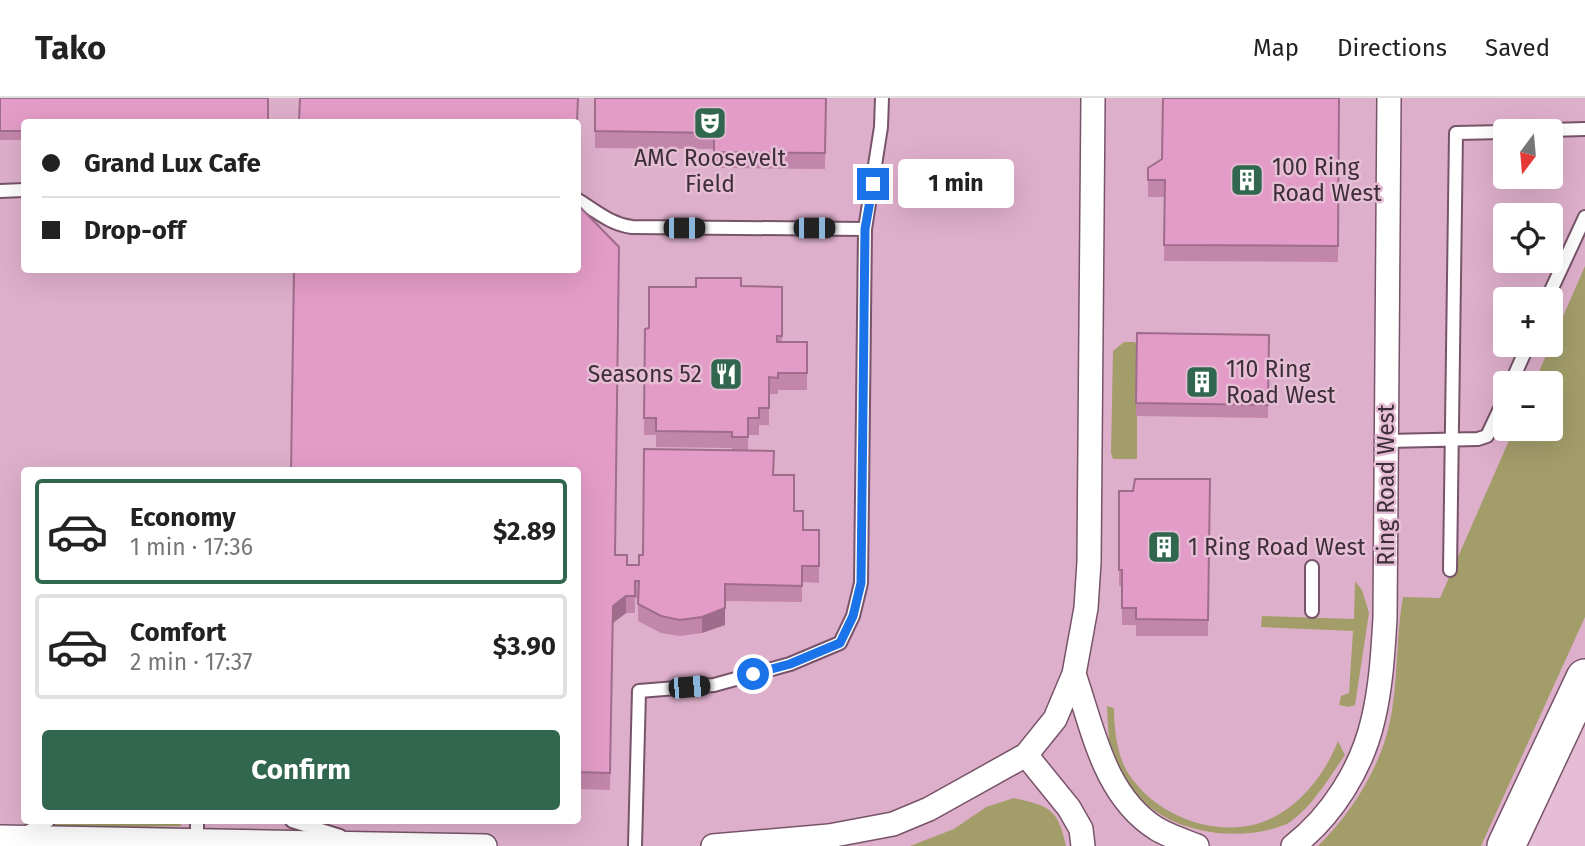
<!DOCTYPE html>
<meta charset="utf-8">
<style>
:root{--surface:#fff;--page:#f6f6f6;--text:#222;--muted:#767676;--line:#e0e0e0;--accent:#30674e}
body{margin:0;font-family:"Fira Sans",sans-serif;background:var(--page);color:var(--text);height:100vh;display:flex;flex-direction:column;font-size:26px;white-space:nowrap}
*{box-sizing:border-box;margin:0}
p{font-size:23px;color:var(--muted)}
.icon{flex:none;width:38px;height:38px;fill:none;stroke:currentColor;stroke-width:2;stroke-linecap:round;stroke-linejoin:round}
.map{position:relative;flex:1;overflow:hidden}
.side{position:absolute;left:21px;top:369px;width:560px;height:357px;display:flex;flex-direction:column;background:var(--surface);border-radius:7px;box-shadow:0 7px 28px #0002}
.side>*{flex:none}
.guide{position:absolute;left:21px;top:21px;width:560px;height:154px;border-radius:7px;box-shadow:0 7px 28px #0002;display:grid;align-content:center;height:154px;padding:0 21px;background:var(--surface)}
.needle{width:46px;rotate:196deg}
.fabs{position:absolute;left:1493px;top:21px;display:grid;gap:14px}
.fabs a{display:grid;place-items:center;width:70px;height:70px;border-radius:7px;background:var(--surface);box-shadow:0 7px 28px #0002;font-size:35px}
.end{position:absolute;width:32px;height:32px;margin:-16px;border:9px solid #1a73e8;background:#fff;box-shadow:0 0 0 4px #fff}
.from{border-radius:50%}
.bubble{position:absolute;height:49px;border-radius:7px;background:var(--surface);box-shadow:0 7px 28px #0002;font-size:23px;font-weight:700;line-height:49px;text-align:center}
.car{position:absolute;width:21px;height:42px;margin:-21px -10px;border-radius:9px;box-shadow:0 0 5px 2px #0007;background:linear-gradient(#222 24%,#8ab4d8 0 40%,#222 0 76%,#8ab4d8 0 86%,#222 0)}
.guide b{display:flex;align-items:center;gap:24px;height:66px;font-size:26px}
.guide b+b{border-top:2px solid var(--line)}
.guide i{width:18px;height:18px;background:var(--text)}
ul{padding:12px 0 0;list-style:none}
li{display:flex;align-items:center;gap:21px;height:105px;margin:0 14px 10px;padding:0 7px;border:4px solid var(--line);border-radius:7px}
li div{flex:1}
li b{display:block;font-size:26px}
li em{font-style:normal;font-weight:700}
li.selected{border-color:var(--accent)}
li>.icon{width:63px;height:63px;stroke-width:1.5}
.action{display:flex;gap:14px;margin-top:auto;padding:14px 21px}
.action a{flex:1;height:80px;border-radius:7px;background:var(--accent);color:#fff;font-size:28px;font-weight:700;line-height:80px;text-align:center}
header{display:flex;align-items:center;gap:42px;box-sizing:border-box;height:98px;padding:0 35px;background:var(--surface);border-bottom:2px solid var(--line)}
header strong{font-size:33px}
nav{display:flex;gap:38px;margin-inline-start:auto;font-size:24px}
.map>svg:first-child{display:block}
.built{fill:#deafcb;fill-rule:evenodd}
.green{fill:#a39d6a}
.lines{fill:none;stroke-linecap:round;stroke-linejoin:round}
.lane-casing{stroke:#775469;stroke-width:16}
.street-casing{stroke:#775469;stroke-width:26}
.primary-casing{stroke:#775469;stroke-width:40}
.lane{stroke:#fff;stroke-width:12}
.street{stroke:#fff;stroke-width:23}
.primary{stroke:#fff;stroke-width:37}
.wall{fill:#c386ab}
.shaded-wall{fill:#9f6d8b}
.building{fill:#e39cc7;stroke:#9f6d8b;stroke-width:2}
.route{stroke:#1a73e8;stroke-width:9}
.labels{text-anchor:middle;stroke-width:5;stroke-linejoin:round;paint-order:stroke}
.poi-label{font-size:23px;fill:#3d2e37;stroke:#e5bdd4;text-anchor:start}
.street-label{font-size:23px;fill:#3d2e37;stroke:#e5bdd4}
</style>
<header>
<strong>Tako</strong>
<nav><a>Map</a><a>Directions</a><a>Saved</a></nav>
</header>
<div class="map">
<svg width="1585" height="748" viewBox="0 0 1585 748">
<rect width="100%" height="100%" fill="#e5bdd4"/>
<path class="built" d="M0 0H1585V578L1505 748H0ZM24 24H578V172H24ZM1505 33H1550V79H1505ZM1505 117H1550V163H1505ZM1505 201H1550V247H1505ZM1505 285H1550V331H1505ZM24 373H578V723H24Z"/>
<path class="green" d="M1585 168V519L1481 748H1318C1348 719 1374 679 1386 639 1399 597 1395 543 1403 499L1440 500 1514 331H1550V285H1534Z
M1124 244H1135L1137 249V361H1113L1111 355 1113 253Z
M1355 483 1362 492 1369 515 1355 607 1349 609 1339 607 1341 598 1349 595 1353 533 1261 529 1262 518 1354 521Z
M1107 608 1114 610C1114 631 1117 660 1130 678 1156 716 1208 737 1253 727 1294 717 1324 679 1338 643L1345 657C1328 681 1312 710 1287 726 1231 748 1155 733 1124 680 1120 674 1115 668 1113 662 1108 645 1108 625 1107 608Z
M1014 700C1050 708 1058 711 1066 748H910L954 731 986 709Z
M67 723H181V728L37 730Z"/>
<g class="lines">
<defs>
<path id="lane" d="M1518 33 1585 31
M0 93 24 92
M578 102C596 113 610 126 632 129L865 131
M1547 201 1585 119
M1511 285 1528 247
M1387 343 1478 341 1487 338 1505 300
M1312 469V513
M1450 472 1456 35 1505 34
M292 723 340 738
M23 736 48 723
M197 743V723
M635 748 639 593 714 587 790 566 840 545 853 518 861 485 865 131 881 29 882 0"/>
<path id="street" d="M1074 576C1093 631 1104 698 1157 731 1169 738 1184 743 1197 748
M1026 657 1069 710 1081 731 1083 748
M0 739 485 748
M713 748 829 738 893 726 929 711 1026 657 1055 621 1074 576 1086 510 1089 464 1093 0
M1293 748C1332 718 1362 670 1373 622 1381 589 1383 554 1385 520L1389 0"/>
<path id="primary" d="M1506 748 1585 580"/>
</defs>
<use href="#lane" class="lane-casing"/>
<use href="#street" class="street-casing"/>
<use href="#primary" class="primary-casing"/>
<use href="#lane" class="lane"/>
<use href="#street" class="street"/>
<use href="#primary" class="primary"/>
</g>
<path class="wall" d="M0 0 24 24V42H0Z
M595 0H826L825 71 714 70V51L595 50Z
M1339 0 1338 164 1164 163 1165 99H1148V70Z
M741 188 782 189V244H807V292H778V296H769V327H759V337H748V352L774 377 794 413 803 432H819V485L802 484V504L725 503V527L702 535 680 538 661 535 638 523V500H635V515H626L613 525 610 692 578 691V373L615 457 627 467H639L643 457 732 352V350L656 349V337H644L645 231 649 230 696 189Z
M1137 235 1269 237 1268 320 1136 318Z
M1210 381 1208 538H1136V527H1122V488H1119V393H1133Z"/>
<path class="shaded-wall" d="M725 486V527L702 535V519Z
M626 498V515L613 525 610 692 613 508Z"/>
<path class="building" d="M0 0H268V24H24V33H0Z
M300 0H578L577 24H299Z
M595 0H826L825 55 714 54V35L595 33Z
M1163 0H1339L1338 148 1164 147 1165 82H1148V70L1162 61Z
M578 107 619 149 615 457H627V467H639V457H643L644 351 774 353 773 377H794V413H803V432H819V468H802V488L725 486V510L702 519 680 522 661 518 638 506 639 483H635V498H626L613 508 610 675 578 674V373H291L294 172H578Z
M696 180H741V188L782 189V238H777V244H807V275H778V280L769 279V310H759V320H748V339H732V334L656 333V320H644L645 231 649 230V189H696Z
M1137 235 1269 237 1268 307 1136 305Z
M1135 381H1210L1208 522 1136 521V510H1122V472H1119V393H1133Z"/>
<g class="lines">
<path class="route" d="M753 576 790 566 840 545 853 518 861 485 865 131 873 86"/>
</g>
<defs>
<symbol id="theatre-square" viewBox="-11 -11 22 22"><rect x="-9" y="-9" width="18" height="18" rx="4" fill="#30674e" stroke="#e5bdd4"/><path d="M-5-5.5Q0-4 5-5.5V0Q5 5 0 6Q-5 5-5 0ZM-3.3-2.5H-1v1.5H-3.3ZM1-2.5H3.3v1.5H1ZM-2.8 1Q0 5.5 2.8 1Z" fill="#fff"/></symbol>
<symbol id="building-square" viewBox="-11 -11 22 22"><rect x="-9" y="-9" width="18" height="18" rx="4" fill="#30674e" stroke="#e5bdd4"/><path d="M-4-6H4V6H1V3H-1V6H-4ZM-2.5-4.3h1.7v1.8h-1.7ZM.8-4.3h1.7v1.8H.8ZM-2.5-1h1.7V.8h-1.7ZM.8-1h1.7V.8H.8Z" fill="#fff"/></symbol>
<symbol id="restaurant-square" viewBox="-11 -11 22 22"><rect x="-9" y="-9" width="18" height="18" rx="4" fill="#30674e" stroke="#e5bdd4"/><path d="M-5-6h1v4h1v-4h1v4h1v-4h1v5L-1.5 .5V6h-2V.5L-5-1ZM5-6V6H3V1.5H1.5Q1.5-4 5-6Z" fill="#fff"/></symbol>
</defs>
<g fill-rule="evenodd">
<use href="#theatre-square" x="691" y="6" width="38" height="38"/>
<use href="#building-square" x="1228" y="63" width="38" height="38"/>
<use href="#restaurant-square" x="707" y="257" width="38" height="38"/>
<use href="#building-square" x="1183" y="265" width="38" height="38"/>
<use href="#building-square" x="1145" y="430" width="38" height="38"/>
</g>
<g class="labels">
<g class="poi-label">
<text x="710" y="68" text-anchor="middle">AMC Roosevelt<tspan x="710" dy="26">Field</tspan></text>
<text x="1272" y="77">100 Ring<tspan x="1272" dy="26">Road West</tspan></text>
<text x="1226" y="279">110 Ring<tspan x="1226" dy="26">Road West</tspan></text>
<text x="702" y="284" text-anchor="end">Seasons 52</text>
<text x="1188" y="457">1 Ring Road West</text>
</g>
<g class="street-label">
<text transform="translate(1386 387) rotate(-90)" y="8">Ring Road West</text>
</g>
</g>
</svg>
<div class="fabs">
<a><svg class="needle" viewBox="-14 -14 28 28"><path d="M0-13l5 13h-10z" fill="#e53935"/><path d="M0 13l5-13h-10z" fill="#767676"/></svg></a>
<a><svg class="icon" aria-label="locate" viewBox="0 0 24 24"><circle cx="12" cy="12" r="6"/><path d="M12 2v4M12 18v4M2 12h4M18 12h4"/></svg></a>
<a>+</a>
<a>−</a>
</div>
<i class="end from" style="left:753px;top:576px"></i>
<i class="end" style="left:873px;top:86px"></i>
<div class="bubble" style="left:898px;top:61px;width:116px">1 min</div>
<i class="car" style="left:684px;top:130px;rotate:90deg"></i>
<i class="car" style="left:814px;top:130px;rotate:90deg"></i>
<i class="car" style="left:689px;top:589px;rotate:85deg"></i>
<div class="guide">
<b><i class="from"></i>Grand Lux Cafe</b>
<b><i></i>Drop-off</b>
</div>
<section class="side">
<ul>
<li class="selected"><svg class="icon" aria-label="car" viewBox="0 0 24 24"><path d="M5 17H2v-5l4-1 3-4h7l3 4 3 1v5h-3M9 17h6M6 11h13"/><circle cx="7" cy="17" r="2"/><circle cx="17" cy="17" r="2"/></svg><div><b>Economy</b><p>1 min · 17:36</p></div><em>$2.89</em></li>
<li><svg class="icon" aria-label="car" viewBox="0 0 24 24"><path d="M5 17H2v-5l4-1 3-4h7l3 4 3 1v5h-3M9 17h6M6 11h13"/><circle cx="7" cy="17" r="2"/><circle cx="17" cy="17" r="2"/></svg><div><b>Comfort</b><p>2 min · 17:37</p></div><em>$3.90</em></li>
</ul>
<div class="action"><a>Confirm</a></div>
</section>
</div>
